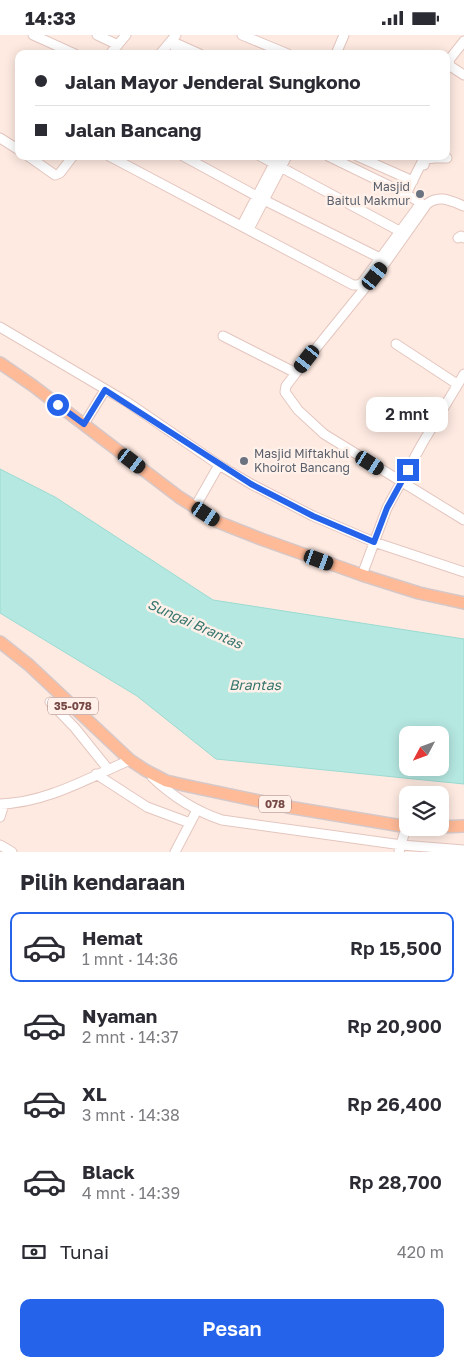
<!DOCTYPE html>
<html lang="id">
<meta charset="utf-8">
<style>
:root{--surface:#fff;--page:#f2f2f3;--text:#2b2b33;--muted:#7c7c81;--line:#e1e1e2;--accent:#2563eb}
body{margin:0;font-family:"Golos Text",sans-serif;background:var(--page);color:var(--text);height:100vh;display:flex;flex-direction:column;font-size:19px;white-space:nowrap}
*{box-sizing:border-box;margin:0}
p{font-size:16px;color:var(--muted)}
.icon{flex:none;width:28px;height:28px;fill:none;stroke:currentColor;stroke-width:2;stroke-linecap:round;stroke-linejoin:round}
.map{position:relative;height:817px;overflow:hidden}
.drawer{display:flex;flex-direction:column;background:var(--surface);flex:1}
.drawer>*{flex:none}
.top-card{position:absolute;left:15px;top:15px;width:435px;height:110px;border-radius:10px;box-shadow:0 2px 12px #0003;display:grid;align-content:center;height:110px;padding:0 20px;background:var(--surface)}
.needle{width:32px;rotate:229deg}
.tools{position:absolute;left:399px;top:691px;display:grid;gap:10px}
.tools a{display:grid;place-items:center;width:50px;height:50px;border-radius:10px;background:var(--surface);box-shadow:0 2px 12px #0003;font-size:25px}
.end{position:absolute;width:22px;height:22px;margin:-11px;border:6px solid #2563eb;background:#fff;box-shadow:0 0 0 2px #fff}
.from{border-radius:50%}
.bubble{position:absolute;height:35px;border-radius:10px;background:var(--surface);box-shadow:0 2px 12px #0003;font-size:16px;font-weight:600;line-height:35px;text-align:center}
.car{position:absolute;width:15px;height:30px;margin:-15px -8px;border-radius:6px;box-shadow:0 0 4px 1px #0007;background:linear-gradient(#222 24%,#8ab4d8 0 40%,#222 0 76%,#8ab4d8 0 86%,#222 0)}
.top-card b{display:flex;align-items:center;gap:18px;height:48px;font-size:19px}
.top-card b+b{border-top:1px solid var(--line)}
.top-card i{width:12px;height:12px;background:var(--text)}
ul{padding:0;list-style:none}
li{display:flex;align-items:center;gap:15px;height:70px;margin:0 10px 8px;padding:0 10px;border:2px solid transparent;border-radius:10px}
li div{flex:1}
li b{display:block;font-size:19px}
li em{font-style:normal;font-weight:600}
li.current{border-color:var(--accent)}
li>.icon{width:45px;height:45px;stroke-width:1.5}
h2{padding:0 20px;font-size:22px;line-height:60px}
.pay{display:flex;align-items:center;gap:12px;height:55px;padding:0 20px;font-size:19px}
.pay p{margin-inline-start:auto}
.button{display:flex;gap:10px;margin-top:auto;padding:10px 20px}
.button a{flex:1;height:58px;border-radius:10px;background:var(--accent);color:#fff;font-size:20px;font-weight:600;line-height:58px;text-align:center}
.status{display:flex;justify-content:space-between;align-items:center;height:35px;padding:0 25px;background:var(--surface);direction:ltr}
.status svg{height:14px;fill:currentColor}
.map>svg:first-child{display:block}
.water{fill:#b5e8e1;stroke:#9adbd2;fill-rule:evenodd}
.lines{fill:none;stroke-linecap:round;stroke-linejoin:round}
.minor-casing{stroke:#e4c6bf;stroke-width:11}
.major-casing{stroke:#d6c8c8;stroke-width:14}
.minor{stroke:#fff;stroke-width:9}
.major{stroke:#ffba97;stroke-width:11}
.route{stroke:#2563eb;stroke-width:6}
.worship-dot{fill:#6b7280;stroke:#fff0e9;stroke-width:2}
.labels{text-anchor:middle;stroke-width:5;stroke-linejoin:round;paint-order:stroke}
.shield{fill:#fff0e9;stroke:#a07b77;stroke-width:1}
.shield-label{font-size:11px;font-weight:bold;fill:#774946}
.worship-label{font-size:12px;fill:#5b616d;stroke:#fff0e9;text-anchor:end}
.water-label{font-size:14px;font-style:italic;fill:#36766e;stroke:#fff0e9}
</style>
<div class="status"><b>14:33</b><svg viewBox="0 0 49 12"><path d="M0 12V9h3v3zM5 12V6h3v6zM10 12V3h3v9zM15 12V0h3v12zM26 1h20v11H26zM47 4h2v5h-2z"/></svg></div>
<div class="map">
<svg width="464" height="817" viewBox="0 0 464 817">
<rect width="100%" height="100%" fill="#feeae1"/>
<path class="water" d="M0 434 55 462 213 565 464 604V749L216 724 137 661 0 578ZM408 700H440V732H408Z"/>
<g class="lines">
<defs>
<path id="minor" d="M33 0 75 19
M97 0 118 10
M242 0 288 19
M171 6 200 19
M110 19 126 0
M160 19 176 0
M174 19 177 9
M336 19 344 0
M450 31 449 25 464 6
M450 31 464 40
M0 103 19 115
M28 121 55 140 60 138 73 121
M109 121 353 250H358L362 248 421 168 406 159 328 121
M183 121 264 165 384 225
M260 121 405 199
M357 121 413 146
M435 123H447
M424 130 426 124 435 123 434 121
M406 159 425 121
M464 171C451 166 439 159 427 169L386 227 296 338 286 351 285 357 298 375 324 399 464 485
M242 190 278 121
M249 194 287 121
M458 203 461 201 464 203
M0 292 127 367 219 430 251 449 313 481 374 507 464 537
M223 301 296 338
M396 309 457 349
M84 389 105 355
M195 472 219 430
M362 540 387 473 422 409 464 339
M50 667 75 693 108 734
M96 739 147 772 190 788
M152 742C172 761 195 776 222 785L402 810 464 815
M0 769C46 768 88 743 130 725
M0 782 4 769
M0 810 12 817
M175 817 197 775
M399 817 406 792"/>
<path id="major" d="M0 328 32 350 179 462 218 487 261 504 362 540 419 558 464 568
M0 607 29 630 130 725 145 735 166 746 188 751 288 772 408 792
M440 792 464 791"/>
</defs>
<use href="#minor" class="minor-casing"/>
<use href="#major" class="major-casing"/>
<use href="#minor" class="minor"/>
<use href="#major" class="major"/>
</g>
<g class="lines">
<path class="route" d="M58 370 84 389 105 355 251 449 313 481 374 507 387 473 408 435"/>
</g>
<g class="worship-dot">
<circle cx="420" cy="159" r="5"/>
<circle cx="244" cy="426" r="5"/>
</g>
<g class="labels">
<g class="shield">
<rect x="48" y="662.5" width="50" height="17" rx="4"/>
<rect x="259" y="760.5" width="32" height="17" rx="4"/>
</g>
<g class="shield-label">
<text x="73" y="675">35-078</text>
<text x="275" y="773">078</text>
</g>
<g class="worship-label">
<text x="410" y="156">Masjid<tspan x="410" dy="14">Baitul Makmur</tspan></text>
<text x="254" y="423" text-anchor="start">Masjid Miftakhul<tspan x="254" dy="14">Khoirot Bancang</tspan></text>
</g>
<g class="water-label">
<text transform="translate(195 589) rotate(24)" y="5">Sungai Brantas</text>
<text x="255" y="655">Brantas</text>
</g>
</g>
</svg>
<div class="tools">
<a><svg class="needle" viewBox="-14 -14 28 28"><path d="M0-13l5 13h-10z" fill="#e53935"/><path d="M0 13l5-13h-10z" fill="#7c7c81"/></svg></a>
<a><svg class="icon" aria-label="layers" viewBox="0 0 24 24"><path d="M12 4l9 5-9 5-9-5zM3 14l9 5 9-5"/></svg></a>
</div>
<i class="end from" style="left:58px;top:370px"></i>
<i class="end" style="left:408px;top:435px"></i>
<div class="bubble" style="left:366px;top:362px;width:82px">2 mnt</div>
<i class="car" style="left:375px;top:241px;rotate:38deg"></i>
<i class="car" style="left:307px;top:324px;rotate:218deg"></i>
<i class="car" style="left:132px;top:426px;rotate:127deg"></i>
<i class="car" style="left:370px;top:428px;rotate:122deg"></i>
<i class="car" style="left:206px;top:479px;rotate:124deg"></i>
<i class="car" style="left:319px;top:525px;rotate:110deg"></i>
<div class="top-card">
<b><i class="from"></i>Jalan Mayor Jenderal Sungkono</b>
<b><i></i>Jalan Bancang</b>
</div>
</div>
<section class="drawer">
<h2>Pilih kendaraan</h2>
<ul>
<li class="current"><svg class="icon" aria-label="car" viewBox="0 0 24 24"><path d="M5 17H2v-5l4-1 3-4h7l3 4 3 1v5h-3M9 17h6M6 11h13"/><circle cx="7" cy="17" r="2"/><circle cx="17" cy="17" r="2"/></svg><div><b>Hemat</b><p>1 mnt · 14:36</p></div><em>Rp 15,500</em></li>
<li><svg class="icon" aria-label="car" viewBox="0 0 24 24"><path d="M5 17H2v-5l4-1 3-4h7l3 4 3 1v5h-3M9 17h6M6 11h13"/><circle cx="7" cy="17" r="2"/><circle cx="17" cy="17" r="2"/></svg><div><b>Nyaman</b><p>2 mnt · 14:37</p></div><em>Rp 20,900</em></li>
<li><svg class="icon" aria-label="car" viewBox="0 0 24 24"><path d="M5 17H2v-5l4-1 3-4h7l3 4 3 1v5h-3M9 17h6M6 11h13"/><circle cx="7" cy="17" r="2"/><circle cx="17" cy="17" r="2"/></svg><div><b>XL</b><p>3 mnt · 14:38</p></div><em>Rp 26,400</em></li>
<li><svg class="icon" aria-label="car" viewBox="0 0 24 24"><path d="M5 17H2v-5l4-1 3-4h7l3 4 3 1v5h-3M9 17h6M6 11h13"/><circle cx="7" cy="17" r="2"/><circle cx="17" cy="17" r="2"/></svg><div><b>Black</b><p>4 mnt · 14:39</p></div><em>Rp 28,700</em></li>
</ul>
<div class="pay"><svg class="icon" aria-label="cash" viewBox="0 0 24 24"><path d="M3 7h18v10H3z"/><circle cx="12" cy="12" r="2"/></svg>Tunai<p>420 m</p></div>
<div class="button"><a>Pesan</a></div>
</section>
